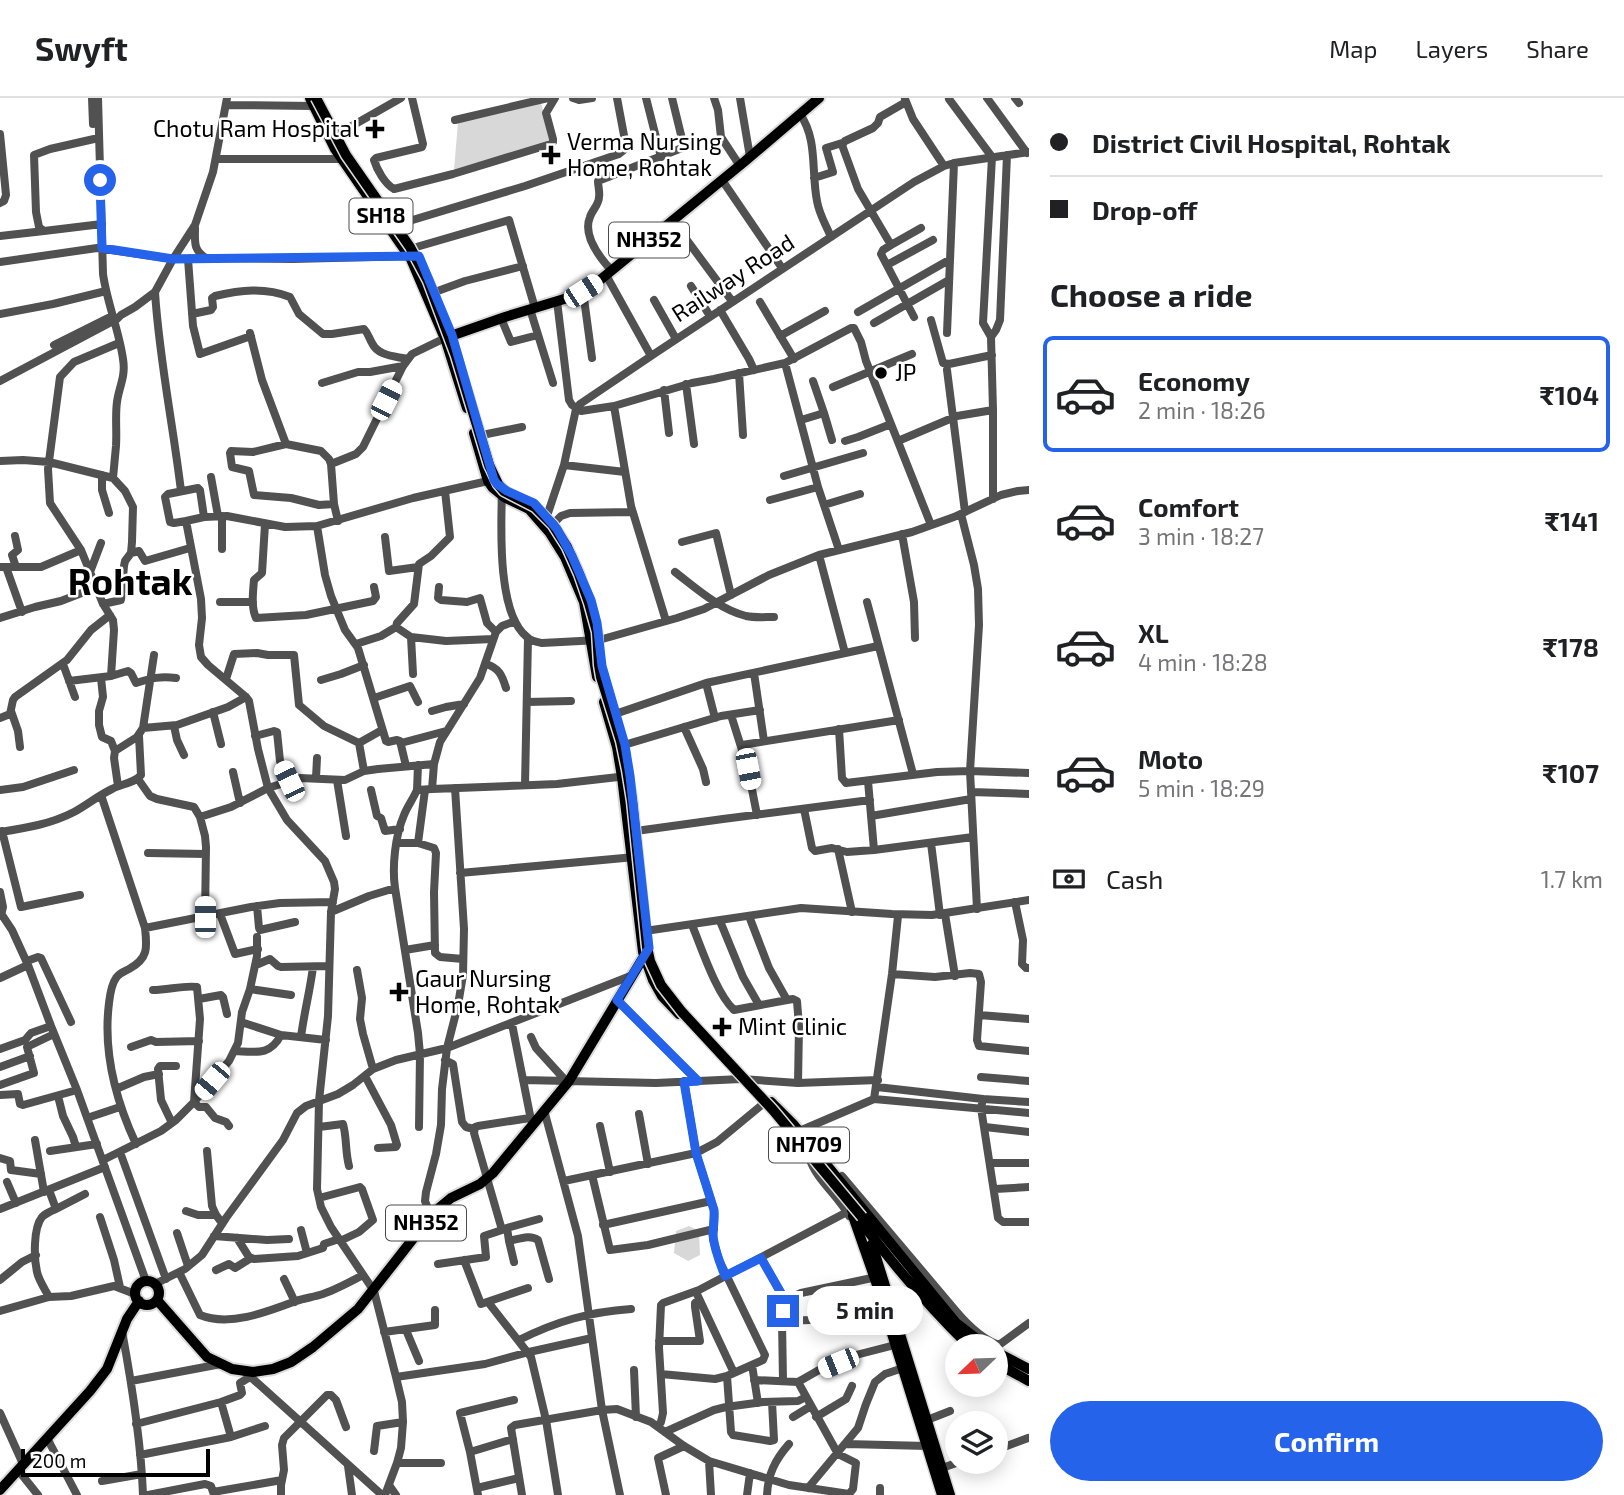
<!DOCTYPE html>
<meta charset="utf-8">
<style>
:root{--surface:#fff;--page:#f2f2f2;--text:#202124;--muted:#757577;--line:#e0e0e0;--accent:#2563eb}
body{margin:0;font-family:"Exo 2",sans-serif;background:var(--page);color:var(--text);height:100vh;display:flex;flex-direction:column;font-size:26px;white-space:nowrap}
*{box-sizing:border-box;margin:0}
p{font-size:23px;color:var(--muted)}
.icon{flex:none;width:38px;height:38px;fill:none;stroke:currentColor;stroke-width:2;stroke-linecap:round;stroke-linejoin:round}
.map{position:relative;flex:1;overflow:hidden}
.drawer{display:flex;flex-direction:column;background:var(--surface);width:595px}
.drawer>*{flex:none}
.guide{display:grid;align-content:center;height:154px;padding:0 21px;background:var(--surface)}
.needle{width:46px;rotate:247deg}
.buttons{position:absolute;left:945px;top:1236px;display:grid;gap:14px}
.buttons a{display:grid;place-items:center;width:63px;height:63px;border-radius:50%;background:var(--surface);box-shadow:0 4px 18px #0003;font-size:35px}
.scale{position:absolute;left:21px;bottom:18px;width:189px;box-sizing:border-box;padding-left:7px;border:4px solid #000;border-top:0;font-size:19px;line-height:24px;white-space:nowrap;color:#000;-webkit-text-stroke:5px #fff;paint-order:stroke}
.end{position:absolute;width:32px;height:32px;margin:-16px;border:9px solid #2563eb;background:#fff;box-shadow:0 0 0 4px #fff}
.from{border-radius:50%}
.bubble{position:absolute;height:49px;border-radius:24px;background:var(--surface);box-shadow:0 4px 18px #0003;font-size:23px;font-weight:700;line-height:49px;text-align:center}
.car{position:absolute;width:21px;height:42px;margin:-21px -10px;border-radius:9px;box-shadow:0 0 5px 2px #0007;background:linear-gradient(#fff 24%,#345 0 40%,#fff 0 76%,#345 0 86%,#fff 0)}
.guide b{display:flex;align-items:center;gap:24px;height:66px;font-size:26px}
.guide b+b{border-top:2px solid var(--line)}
.guide i{width:18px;height:18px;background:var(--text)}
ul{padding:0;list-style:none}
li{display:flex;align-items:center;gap:21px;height:116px;margin:0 14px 10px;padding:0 7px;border:4px solid transparent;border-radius:10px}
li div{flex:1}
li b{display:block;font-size:26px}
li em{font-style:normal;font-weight:700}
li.on{border-color:var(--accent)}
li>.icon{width:63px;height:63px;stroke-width:1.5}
h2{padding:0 21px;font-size:32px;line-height:84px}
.pay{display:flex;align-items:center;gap:18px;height:77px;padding:0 21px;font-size:26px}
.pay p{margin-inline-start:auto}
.primary-button{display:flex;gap:14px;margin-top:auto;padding:14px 21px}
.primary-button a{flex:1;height:80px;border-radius:42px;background:var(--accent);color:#fff;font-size:28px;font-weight:700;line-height:80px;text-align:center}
header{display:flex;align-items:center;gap:42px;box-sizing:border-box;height:98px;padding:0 35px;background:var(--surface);border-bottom:2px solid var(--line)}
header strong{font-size:33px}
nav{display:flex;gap:38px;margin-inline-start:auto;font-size:24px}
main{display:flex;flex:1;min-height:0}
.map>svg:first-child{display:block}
.green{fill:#d8d8d8}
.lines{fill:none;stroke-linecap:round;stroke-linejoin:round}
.major-casing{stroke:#dbdbdb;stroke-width:13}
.highway-casing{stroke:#dbdbdb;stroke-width:14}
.minor{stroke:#515151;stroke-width:8}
.major{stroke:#000;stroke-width:10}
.highway{stroke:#000;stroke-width:10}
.major-bridge-casing{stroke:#dbdbdb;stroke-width:13;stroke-linecap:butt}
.minor-bridge{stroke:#515151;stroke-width:8}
.major-bridge{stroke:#000;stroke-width:10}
.route{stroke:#2563eb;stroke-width:9}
.poi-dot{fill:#000;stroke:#fff;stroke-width:2.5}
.labels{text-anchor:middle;stroke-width:5;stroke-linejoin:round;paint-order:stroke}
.shield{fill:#fff;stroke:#4c4c4c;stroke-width:2}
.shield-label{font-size:21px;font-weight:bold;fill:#000}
.poi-label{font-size:23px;fill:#000;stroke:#fff;text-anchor:start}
.street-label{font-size:23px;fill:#000;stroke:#fff}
.town-label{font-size:37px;font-weight:bold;fill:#000;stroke:#fff}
</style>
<header>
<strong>Swyft</strong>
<nav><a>Map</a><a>Layers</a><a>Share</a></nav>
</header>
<main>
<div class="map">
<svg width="1029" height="1397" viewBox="0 0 1029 1397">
<rect width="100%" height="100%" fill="#fff"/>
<path class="green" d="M540 1 551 43 454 72 458 24Z
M689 1128 699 1133 700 1157 688 1163 674 1155 676 1133Z"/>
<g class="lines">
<defs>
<path id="major" d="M310 0 335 51 411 161 443 236
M853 1118 876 1184 942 1397
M872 1146 950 1397"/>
<path id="highway" d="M467 310 445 240 505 219 574 198 600 182 744 64 819 0
M474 335 488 383 493 390 504 399 529 411 550 435 565 459 584 504 597 579
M604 604 617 649 622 679 643 854 653 882 662 898 679 916
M771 1004 793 1026 956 1225 986 1248
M852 1112C887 1159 926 1206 969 1248
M135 1195a12 12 0 1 1 24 0a12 12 0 1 1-24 0Z
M157 1202 207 1259 232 1271 253 1274 273 1271 291 1264 313 1249 358 1211 434 1114 451 1100 480 1086 493 1075 569 983 646 855
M891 1209 899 1200 917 1191
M996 1254 1029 1271
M996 1265 1029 1283
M0 1392 90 1293 107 1271 127 1221 139 1203"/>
</defs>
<use href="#major" class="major-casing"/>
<use href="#highway" class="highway-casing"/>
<path class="minor" d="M92 0 93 26
M98 0 103 176C107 205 119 232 123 261 126 279 119 288 117 304 115 318 117 333 116 348 115 358 114 369 113 380L125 393 133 409 132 444 131 455 125 463 124 468 121 502 103 506
M412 0 423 46 422 49 376 60 374 62C377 72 385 86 394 91L453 76 551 46 553 44V41L546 15 555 0
M573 0 579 2 592 0
M646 0 661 59
M714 0 718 12 721 39 740 68
M740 0 750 59
M987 0 1027 55
M1015 0 1019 5
M905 1 913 21 944 68
M949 1 992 59 983 225 991 239 993 312V401
M906 4 880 19 878 25 873 30 845 43 842 47 858 91 891 147 883 152 881 156 914 219
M226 7 313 8
M800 16C818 42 811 73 817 103 819 116 826 127 831 139
M455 22 548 0
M0 36 6 97 4 103 0 105
M94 41 50 51 34 57 36 114 39 129 44 133 102 126
M333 41 336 37 401 0
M216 61H342
M814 80 833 74 826 50 842 45
M722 82 782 170
M672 122 732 203
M396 127 525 88 619 56 624 52 626 48 617 0
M195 130C195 144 193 152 206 160
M0 138 44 133
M891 147 921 130
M413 150 509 122 535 210
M188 161 193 228 200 256 251 238
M0 164 97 150 173 161 199 160 293 161 412 158
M887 167 933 142
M612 173C600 160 582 138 590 119 592 112 599 107 599 99 600 94 598 88 598 83L682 50 683 45 672 0
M606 177 651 258
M691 188 710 218
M583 193 592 260
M155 194C159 260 173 326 181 393
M435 194 465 183 523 168
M654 202 676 241
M557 203 569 302 572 307 581 313 614 308 692 285 714 281 785 265 851 230H854L861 244 866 263 931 427
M760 204 794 261
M530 211 553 285
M720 212 749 261 754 272
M858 214 949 162
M0 216 53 206 106 193
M192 216 211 212 213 209 212 200 215 198C240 192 265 189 290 199L299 216 323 236H332L364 231C368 235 369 240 372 245 378 258 394 258 407 261
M501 220 511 244 538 237
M931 222 943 265 949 266 992 257
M874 225 949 182
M250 235 262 282 286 346
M947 235 954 65
M780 238 825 213
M991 239 996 232 1000 222 1007 57
M54 247 108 220
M785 265 818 389 839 452
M947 272 965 414
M739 275 743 337
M0 283 117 221 121 217 135 209 155 194 173 161 195 127 213 74 227 0
M813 283 824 315 832 342
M322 285 358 274H370L403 268
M686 286 694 346
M833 289 912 256
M664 292 669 335
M614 308 631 408 666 523
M801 322 824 315
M482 337 522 329
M845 343 858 339 891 326
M898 343 957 318 993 312
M0 363 23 362 49 364 113 380
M331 366 356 356 363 349 403 268 412 256 445 240
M564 367 625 374
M102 377V392L109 415
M784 378 863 355
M211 379 218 418
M502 393C501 429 497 516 527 539 531 543 537 544 542 545L599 542 677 520 704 511 769 477 819 457 912 434 954 419 1001 397 1018 393 1029 392
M770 402 818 389
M334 406 319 407 291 400 254 397 249 373 232 369 230 355 231 353 253 354 286 346 321 353 329 361 331 366 334 406 338 423
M824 407 860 396
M961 416 974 467 978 491 979 527 970 673 977 811
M204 419 227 418 285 429 317 428 413 400 488 383
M186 423 174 425 170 424 165 399 168 396 198 390 200 392 204 419 186 423 201 501 202 520 199 547 201 559 208 567 246 599 249 603 258 651 268 690 287 722 325 763 334 784 335 791 331 814 328 918 319 1003 317 1091 321 1109 331 1129 374 1193 396 1279 402 1304 403 1324 401 1350 397 1365 385 1397
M545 424 564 367 576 311 580 306 657 254 914 84 944 68 954 65 1029 54
M265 426 262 475 254 482C253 494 251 509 256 520L306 517 373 503 376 499 374 489
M553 426 561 418 570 415 632 414
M317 428 325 477 331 498 345 532 358 550 386 643 388 644 397 642 400 643 406 668
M902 436 914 504 915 540
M15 438 18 452 12 457 16 469
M385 439 389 473 418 469
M682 444 716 435 731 497
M222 451V418
M131 455 139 453 145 463 190 450
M819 457 845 555
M0 469H41L81 452
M6 469 22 514
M90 474 101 445
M675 474C696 490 719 511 746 518 755 520 765 519 774 519
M439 489 438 500 441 502 467 504 480 500 487 525 496 534
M220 504H253
M867 504 913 676
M0 520 35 509 61 503 97 489
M396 529 411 539 446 543 493 541
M411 539 413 576
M356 546 381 538 396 529 397 525 414 506 419 466 431 458 450 439 445 393
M63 566 75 599
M486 566C499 570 502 577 506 590
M754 575 764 643
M111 578 114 532 113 522 103 506 81 452 50 405 48 371 60 279 74 264 119 245
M101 580 103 599 99 613V627L102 639 111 643 115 653
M226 581 234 556 257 555 268 557H294L299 607 324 628 359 645 364 673
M321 582 341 576 364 567
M69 583 111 578 128 573 131 575 136 585C151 580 161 578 176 580
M706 585 715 620
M374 600 410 588 418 604
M527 604 571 603
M11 613 18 633 20 649
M432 613 446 609 464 606
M213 614 221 646
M615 616 706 585 878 548
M731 617 748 671 757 717
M0 620 10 616 13 602 15 599 67 562 91 532 110 517
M174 628 177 642 184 657
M684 629 703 671 706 684
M143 630 154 557
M839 631 842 680 846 685 937 674 970 673 1029 675
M255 638 274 633 277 634 280 663 289 683
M359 645 382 632
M401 645 446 633
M624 647 721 618 760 612
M742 647 899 622
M233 674 240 705
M316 680 317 660
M138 681 150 698 157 701 194 709 200 719 205 738 206 749 205 819
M337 682 346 738
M868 683 874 752
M525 687 528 540
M118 688 114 660 115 653 137 639 143 630 177 627 228 609 246 599
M432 691 557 686 627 678
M0 692 23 689 74 672
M371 692 377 718 381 720 385 733 400 731
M417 692 418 667
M971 694 1029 696
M101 697 145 830C147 849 149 860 129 871 125 873 119 875 116 880 111 887 110 897 109 905 103 953 116 1003 136 1046
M804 711 812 750 815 753 832 750 847 754 874 752 973 739
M871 718 971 701
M200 719 231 709 268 690 300 680 345 682 364 673 378 671 434 666
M2 733 21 809 80 797
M636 733 723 721 870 702
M0 734C26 730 51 726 74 714 87 707 99 697 112 691 121 686 135 685 141 677L139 638
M397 745H418L434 750 436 755 434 794 435 855 440 859 463 861
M418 745 425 692
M931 745 940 817
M838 751 852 814
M148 755 206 756
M460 775 635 759
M0 794 3 809 1 818
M1015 804 1023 842 1022 866 1026 870H1029
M257 808 259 830 260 832 295 824
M0 814 12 832 28 867 51 928 77 992 146 1183
M331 814 369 798 395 790
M220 816 235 856 258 851
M945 816 955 878
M749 818 769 870 787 902
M720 823 743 879 759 907
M692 827C702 851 716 895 734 912L787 902 793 901 797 903 799 928 798 985
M145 830 251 809 280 805 333 804
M405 852 435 847
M27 863 38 859 41 860 71 924
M256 867 270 861 278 868 281 869 329 868
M357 872 362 900 360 921 363 936 373 971
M892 876 935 879 970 875 979 876 981 884 977 942 979 948 1029 953
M0 880 28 867
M250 891 291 897
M153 892C168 892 184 887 197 889L200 921 194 1004 199 1009H206L215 1020 226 1024 229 1028
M199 901 221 897 223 899 227 916
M617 902 698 983
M979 917 1029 921
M241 924 281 937
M512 926 531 1022
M301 939C304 915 310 893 313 869
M531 939 536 950 566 983
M131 949 151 942 156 944 199 943
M0 951 25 942 31 935 51 928
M235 953C256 954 270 958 281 937L326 942
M445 962 453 966 462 1024 466 1029 474 1031
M0 969 30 958
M365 978 391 1027 397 1047 396 1049 378 1050
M981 979 1029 983
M523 982 656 985 741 981 798 985 878 982
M0 987 34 975 27 949 54 936
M877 989 983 1001 1029 1004
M116 991 144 979 159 976
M0 997 18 996 20 1006 23 1007 77 992
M58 998 63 1018 73 1039 76 1049
M874 1001 1029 1015
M983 1001 981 1010 998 1120 1003 1124H1029
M544 1012 578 1138 602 1312 620 1397
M639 1016 648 1066
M87 1020 120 1009
M530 1020 478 1028 475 1029 474 1035 502 1132 507 1130 509 1143C519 1141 530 1136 538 1142L549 1181
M172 1025 161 1002 158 971 160 968H176
M600 1028 610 1074
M319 1029 343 1026C347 1040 345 1053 349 1068
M419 1029 420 956 418 935 395 790C392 769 395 738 404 717 407 709 413 701 417 692L432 691 434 666 440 644 480 580 496 534 502 528 515 523
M985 1029 1029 1034
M797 1034 874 1001 892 876 898 818
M35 1042 44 1094
M50 1053 97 1046
M207 1053 212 1108 216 1117 222 1125
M120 1054 166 1181
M809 1059C816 1082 838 1097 849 1118
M0 1060 10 1063 11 1072 41 1076
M103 1062 161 1033 176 1022 194 1004 229 963 238 945 242 914 250 891 257 858V839
M991 1065H1029
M592 1077 610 1152 648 1147 714 1131
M842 1078 956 1213C967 1226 982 1241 999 1247L1029 1225
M564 1083 696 1055 717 1044 763 1006
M7 1084 16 1105
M995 1091 1029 1089
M49 1092 56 1111C51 1113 46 1115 42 1119 33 1130 34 1161 37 1174 39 1183 45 1191 49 1199
M319 1100 360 1089 362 1091 373 1122 359 1134 340 1143
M0 1111 105 1069
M56 1111 85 1096
M186 1113 198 1117H216
M431 1118 425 1103 426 1094 436 1056 441 1027 442 991 447 950 458 907 463 877 464 831 455 690
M100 1119 114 1162 120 1189
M603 1127 711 1103
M507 1130 539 1121
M301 1132 307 1155
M177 1135 188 1168
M214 1138 267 1142 289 1141
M237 1140 249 1159 254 1161 298 1158 323 1150 324 1146 339 1141
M509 1143 514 1164
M761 1160 785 1202 782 1223 783 1283
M464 1162 481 1206 528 1190
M438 1166 486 1159 484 1138 502 1132
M216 1172 229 1166 235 1170 251 1160
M179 1174 200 1217C229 1229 267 1214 296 1203 305 1200 314 1199 323 1196 337 1191 350 1184 363 1177
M284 1181 295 1204
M0 1182 22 1164 36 1157
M155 1186 185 1171 202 1157 226 1120 283 1042 297 1015 306 1008 338 996 353 987 373 971 396 962 447 950 633 877
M696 1194 734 1275
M785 1202 801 1195 872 1180
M488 1204 531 1259 546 1322 558 1397
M0 1213 49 1199 71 1198 114 1188 135 1196
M782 1223 839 1221 841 1218 834 1189
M406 1232 419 1263
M122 1233C132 1287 141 1342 143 1397
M384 1234 435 1227V1212
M519 1242C557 1223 589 1214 631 1211
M659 1243H700L695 1209V1205L699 1201
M752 1267 758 1305
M634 1272 636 1319
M244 1273 382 1397
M661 1276 715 1281 727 1278 763 1262 765 1257 719 1162 713 1141 714 1112 696 1055 684 983
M727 1278 731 1334 733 1337 770 1343 774 1342 772 1304
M396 1279 485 1266 529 1254 592 1240
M754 1282 798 1284 819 1272 856 1257 891 1248
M131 1283 221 1266
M221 1304 231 1339
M0 1315 23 1366
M793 1319 811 1308
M816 1319 846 1301 852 1288
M927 1322 950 1313
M136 1326 221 1304 240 1297 242 1295 240 1285 250 1279
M658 1328 661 1324 663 1315 659 1250 661 1207 663 1205 699 1192 847 1114
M665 1334 714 1312 726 1309 763 1304 798 1303 806 1299
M47 1340 77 1397
M846 1346 927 1348
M996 1352 1028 1340
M374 1353 377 1328 403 1324
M470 1354 513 1341
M140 1357 231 1339 265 1328
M709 1363 711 1397
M397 1365H441
M348 1368 352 1397
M942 1370 962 1363
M18 1372 38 1397
M102 1383 142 1376
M389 1387 396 1397
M477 1390 519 1380
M808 1390 858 1330 866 1306 875 1284 885 1276 900 1271
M148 1397 205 1386 211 1388 213 1394 282 1382
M281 1397V1387L284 1372 282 1347 284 1340 327 1297H331L336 1302 346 1329
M478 1397 470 1354 460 1315 514 1302
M522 1397 511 1330 515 1327 602 1312 617 1311 651 1324 684 1348 709 1363 789 1387 849 1396 853 1391 856 1365 838 1356 798 1284
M666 1397 658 1360 684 1348
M747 1397 750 1375
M767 1397C768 1376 775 1362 789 1346
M880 1397V1390"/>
<use href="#major" class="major"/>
<use href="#highway" class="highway"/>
<defs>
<path id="major-bridge" d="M316 0 346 57 410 149 428 183 456 258 489 367 498 386 504 393 535 409 553 427 567 449 579 476 589 505 597 534 599 567 601 579 621 643 627 672 632 703 647 849 650 863 661 887 682 914 773 1012 862 1119"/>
</defs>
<use href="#major-bridge" class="major-bridge-casing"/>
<path class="minor-bridge" d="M645 833 801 810 892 816 932 817 1029 802"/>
<use href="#major-bridge" class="major-bridge"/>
</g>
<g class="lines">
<path class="route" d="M100 82 102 150 173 161 419 158 452 237 494 382 497 386 507 393 534 405 557 431 572 458 591 502 597 525 602 568 625 647 630 678 649 850 617 902 698 983 684 984 696 1055 714 1112C715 1121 713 1128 713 1137 714 1151 720 1165 725 1178L761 1160 785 1202 783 1213"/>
</g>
<g class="poi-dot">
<path d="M371.5 20.5h7v7h7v7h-7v7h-7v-7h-7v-7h7z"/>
<path d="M547.5 46.5h7v7h7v7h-7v7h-7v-7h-7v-7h7z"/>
<circle cx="881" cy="275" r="7"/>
<path d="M395.5 883.5h7v7h7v7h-7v7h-7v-7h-7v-7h7z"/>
<path d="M718.5 918.5h7v7h7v7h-7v7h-7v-7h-7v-7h7z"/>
</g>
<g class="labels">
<g class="shield">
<rect x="349.5" y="100.5" width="63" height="35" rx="5"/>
<rect x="609" y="124.5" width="80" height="35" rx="5"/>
<rect x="769" y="1029.5" width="80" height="35" rx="5"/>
<rect x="386" y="1107.5" width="80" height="35" rx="5"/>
</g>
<g class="shield-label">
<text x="381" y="125">SH18</text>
<text x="649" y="149">NH352</text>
<text x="809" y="1054">NH709</text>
<text x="426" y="1132">NH352</text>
</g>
<g class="poi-label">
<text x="359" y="39" text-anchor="end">Chotu Ram Hospital</text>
<text x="567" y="52">Verma Nursing<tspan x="567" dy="26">Home, Rohtak</tspan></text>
<text x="895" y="283">JP</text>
<text x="415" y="889">Gaur Nursing<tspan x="415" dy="26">Home, Rohtak</tspan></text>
<text x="738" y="937">Mint Clinic</text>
</g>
<g class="street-label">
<text transform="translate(733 180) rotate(-33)" y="8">Railway Road</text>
</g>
<g class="town-label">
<text x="130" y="497">Rohtak</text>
</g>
</g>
</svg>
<div class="buttons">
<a><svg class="needle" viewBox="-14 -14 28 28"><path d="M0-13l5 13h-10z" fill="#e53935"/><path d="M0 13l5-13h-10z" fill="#757577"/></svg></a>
<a><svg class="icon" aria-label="layers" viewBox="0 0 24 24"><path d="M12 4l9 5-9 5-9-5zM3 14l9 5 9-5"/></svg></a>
</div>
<div class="scale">200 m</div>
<i class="end from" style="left:100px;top:82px"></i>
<i class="end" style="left:783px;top:1213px"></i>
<div class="bubble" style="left:807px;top:1188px;width:116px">5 min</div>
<i class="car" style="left:583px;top:193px;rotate:57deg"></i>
<i class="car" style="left:386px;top:302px;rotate:27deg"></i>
<i class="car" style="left:748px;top:671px;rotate:169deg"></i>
<i class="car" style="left:289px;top:683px;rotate:335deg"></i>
<i class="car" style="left:205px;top:819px;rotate:0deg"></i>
<i class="car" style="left:212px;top:983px;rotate:220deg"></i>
<i class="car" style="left:838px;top:1265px;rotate:248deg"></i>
</div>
<section class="drawer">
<div class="guide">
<b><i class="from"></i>District Civil Hospital, Rohtak</b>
<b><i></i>Drop-off</b>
</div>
<h2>Choose a ride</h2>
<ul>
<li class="on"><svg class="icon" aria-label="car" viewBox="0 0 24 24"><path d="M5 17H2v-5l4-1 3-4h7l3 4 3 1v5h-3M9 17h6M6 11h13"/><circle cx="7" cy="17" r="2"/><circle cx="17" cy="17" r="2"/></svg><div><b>Economy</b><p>2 min · 18:26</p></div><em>₹104</em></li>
<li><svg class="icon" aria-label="car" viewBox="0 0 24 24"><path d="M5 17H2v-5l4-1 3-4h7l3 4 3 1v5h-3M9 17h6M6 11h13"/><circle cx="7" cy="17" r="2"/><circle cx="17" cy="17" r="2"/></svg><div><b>Comfort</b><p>3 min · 18:27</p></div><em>₹141</em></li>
<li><svg class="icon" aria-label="car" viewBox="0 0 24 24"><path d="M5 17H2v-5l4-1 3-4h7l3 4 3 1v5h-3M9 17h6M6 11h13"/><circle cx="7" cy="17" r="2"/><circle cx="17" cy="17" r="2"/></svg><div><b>XL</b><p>4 min · 18:28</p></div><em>₹178</em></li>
<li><svg class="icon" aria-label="car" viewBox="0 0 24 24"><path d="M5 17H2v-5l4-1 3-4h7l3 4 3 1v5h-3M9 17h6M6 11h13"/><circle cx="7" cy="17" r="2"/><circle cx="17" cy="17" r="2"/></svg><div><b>Moto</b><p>5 min · 18:29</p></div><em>₹107</em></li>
</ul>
<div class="pay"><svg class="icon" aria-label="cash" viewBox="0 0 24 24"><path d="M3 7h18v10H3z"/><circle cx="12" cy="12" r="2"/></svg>Cash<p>1.7 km</p></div>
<div class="primary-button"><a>Confirm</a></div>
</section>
</main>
